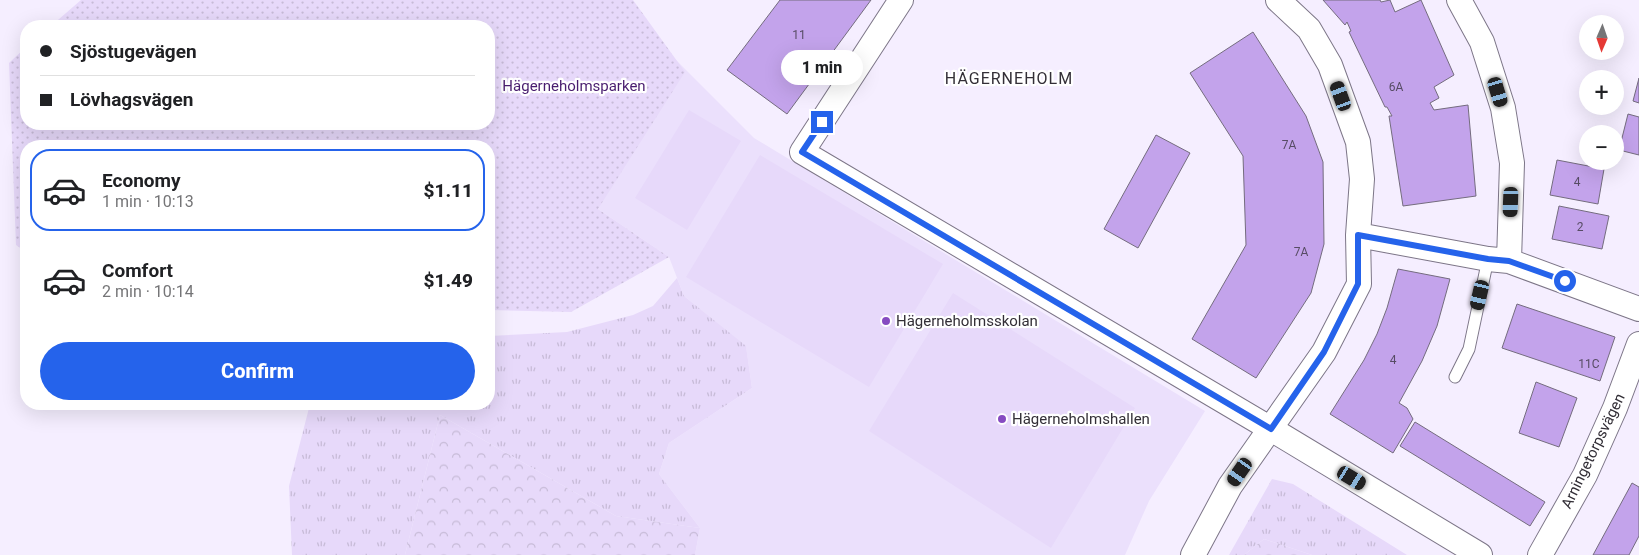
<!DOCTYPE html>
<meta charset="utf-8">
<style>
:root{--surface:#fff;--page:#f2f2f2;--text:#202124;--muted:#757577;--line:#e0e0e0;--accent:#2563eb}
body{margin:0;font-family:Roboto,sans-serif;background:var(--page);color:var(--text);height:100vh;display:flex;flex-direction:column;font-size:19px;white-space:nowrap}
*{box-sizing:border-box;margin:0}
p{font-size:16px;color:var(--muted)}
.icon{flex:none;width:28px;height:28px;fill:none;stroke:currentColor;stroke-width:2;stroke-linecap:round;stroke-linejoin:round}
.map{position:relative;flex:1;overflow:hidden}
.panel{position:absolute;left:20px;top:140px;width:475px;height:270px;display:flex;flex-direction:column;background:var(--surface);border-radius:20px;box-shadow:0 5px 20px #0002}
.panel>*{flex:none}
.hud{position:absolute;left:20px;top:20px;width:475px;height:110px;border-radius:20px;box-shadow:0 5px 20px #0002;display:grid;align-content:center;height:110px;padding:0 20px;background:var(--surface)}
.needle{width:32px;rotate:182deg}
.fabs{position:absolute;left:1579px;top:15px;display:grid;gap:10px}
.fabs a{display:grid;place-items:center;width:45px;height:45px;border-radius:50%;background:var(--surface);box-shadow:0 5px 20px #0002;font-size:25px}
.end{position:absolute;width:22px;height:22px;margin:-11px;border:6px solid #2563eb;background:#fff;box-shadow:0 0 0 2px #fff}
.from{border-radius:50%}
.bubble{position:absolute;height:35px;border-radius:18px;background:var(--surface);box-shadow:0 5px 20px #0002;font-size:16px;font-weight:800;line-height:35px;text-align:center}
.car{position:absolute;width:15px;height:30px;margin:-15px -8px;border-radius:6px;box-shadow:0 0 4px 1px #0007;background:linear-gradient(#222 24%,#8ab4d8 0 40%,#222 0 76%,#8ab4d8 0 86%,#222 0)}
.hud b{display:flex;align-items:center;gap:18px;height:48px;font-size:19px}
.hud b+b{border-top:1px solid var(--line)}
.hud i{width:12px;height:12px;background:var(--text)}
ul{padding:9px 0 0;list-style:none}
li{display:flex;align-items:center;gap:15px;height:82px;margin:0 10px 8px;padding:0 10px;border:2px solid transparent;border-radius:20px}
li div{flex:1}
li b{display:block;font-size:19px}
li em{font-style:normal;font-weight:800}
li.current{border-color:var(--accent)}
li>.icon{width:45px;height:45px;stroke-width:1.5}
.cta{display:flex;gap:10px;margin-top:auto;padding:10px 20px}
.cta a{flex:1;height:58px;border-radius:30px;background:var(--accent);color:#fff;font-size:20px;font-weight:800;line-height:58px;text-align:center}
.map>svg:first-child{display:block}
.built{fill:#ebe0fc}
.grass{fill:url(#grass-tufts)}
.forest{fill:url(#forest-crowns)}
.park{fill:url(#park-dots)}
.pitch{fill:#e7d9fa}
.building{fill:#c3a3eb;stroke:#746c7e}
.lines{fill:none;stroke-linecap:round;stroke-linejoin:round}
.service-casing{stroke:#7d7688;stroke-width:13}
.minor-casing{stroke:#7d7688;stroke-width:26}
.service{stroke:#fff;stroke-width:11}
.minor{stroke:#fff;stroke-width:24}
.route{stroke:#2563eb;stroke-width:6}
.poi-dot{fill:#864bc1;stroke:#fff;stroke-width:2}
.labels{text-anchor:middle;stroke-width:4.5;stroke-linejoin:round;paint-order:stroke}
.number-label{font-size:12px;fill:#574c64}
.park-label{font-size:15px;fill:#491d6f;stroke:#fff}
.poi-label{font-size:15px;fill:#332f37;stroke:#fff;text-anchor:start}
.street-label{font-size:15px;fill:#332f37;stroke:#fff}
.neighbourhood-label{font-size:16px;letter-spacing:1px;fill:#332f37;stroke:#fff}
</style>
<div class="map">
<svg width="1639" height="555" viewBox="0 0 1639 555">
<defs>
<pattern id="grass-tufts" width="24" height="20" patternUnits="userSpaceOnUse" patternTransform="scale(1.25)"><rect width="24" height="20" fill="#e7d9fa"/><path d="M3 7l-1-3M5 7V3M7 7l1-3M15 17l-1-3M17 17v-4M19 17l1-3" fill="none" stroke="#c7bbd7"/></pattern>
<pattern id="forest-crowns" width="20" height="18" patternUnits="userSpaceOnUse" patternTransform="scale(1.25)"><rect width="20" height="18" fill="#e7d9fa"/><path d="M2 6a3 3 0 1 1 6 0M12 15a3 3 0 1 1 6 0" fill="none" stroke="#c7bbd7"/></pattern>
<pattern id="park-dots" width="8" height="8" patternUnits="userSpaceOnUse" patternTransform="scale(1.25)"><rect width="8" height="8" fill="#e7d9fa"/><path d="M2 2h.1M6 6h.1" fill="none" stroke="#c7bbd7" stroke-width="1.8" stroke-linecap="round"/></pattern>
</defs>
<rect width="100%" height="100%" fill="#f5eeff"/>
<path class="built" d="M673 57 754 138 1205 411 1149 501 1125 555H695L700 528 659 474 669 443 752 388 746 347 684 296 669 257 598 209Z"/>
<path class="grass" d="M677 278 684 296 746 346 752 388 669 443 659 474 700 528 616 516 440 415 405 555H292L289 486 310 404H489V336L567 332 633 315 653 306Z
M1272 479 1293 484 1407 555H1312L1264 539 1244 555H1229Z"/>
<path class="forest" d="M440 415 616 516 700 528 695 555H405Z
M1264 539 1312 555H1244Z"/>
<path class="park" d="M81 0H633L685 72 598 209 669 257 571 312 489 310V146H26V252L16 245 9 63 26 47V124H489V26H51Z"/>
<path class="pitch" d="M689 110 741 141 687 230 635 198Z
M760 155 943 264 869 387 686 277Z
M953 293 1135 408 1051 548 869 431Z"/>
<path class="building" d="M780 0H871L787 114 727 70Z
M1323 0H1380L1381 2 1390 0 1395 12 1421 0 1454 75 1434 87 1439 98 1430 103 1434 110 1468 105 1476 196 1403 206 1389 116H1392L1387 107H1385L1349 32 1351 31 1347 22 1345 25Z
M1253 32 1306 116 1323 162 1324 244 1311 293 1256 378 1192 339 1246 245 1243 156 1190 73Z
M1639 78V103L1633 101Z
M1628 114 1639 117V155L1619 150Z
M1156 135 1190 153 1138 248 1104 229Z
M1557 160 1604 169 1598 204 1550 195Z
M1559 206 1609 216 1602 249 1552 239Z
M1398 269 1450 279 1437 326 1422 361 1399 403 1407 408 1413 419 1393 453 1330 414 1364 360 1377 334 1387 308Z
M1517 304 1615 337 1600 381 1502 348Z
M1536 382 1577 398 1559 447 1519 433Z
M1415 422 1545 502 1530 526 1400 446Z
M1632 483 1639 487V536L1629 555H1593Z"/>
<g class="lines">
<defs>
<path id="service" d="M1455 377 1469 349 1488 259"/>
<path id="minor" d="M901 0 802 152 1271 429 1480 555
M1459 0 1482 42 1503 108 1512 163 1509 261
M1358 235 1488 259 1509 261 1639 309
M1193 555 1230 486 1324 352 1359 284 1358 235 1362 179 1358 142 1330 65 1309 29 1278 0
M1540 555 1585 475 1615 408 1639 344"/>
</defs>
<use href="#service" class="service-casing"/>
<use href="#minor" class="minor-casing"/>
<use href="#service" class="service"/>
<use href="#minor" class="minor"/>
</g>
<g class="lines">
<path class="route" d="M822 122 802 152 1271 429 1324 352 1358 284V235L1488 259 1509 261 1565 281"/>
</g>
<g class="poi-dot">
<circle cx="886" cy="321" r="5"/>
<circle cx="1002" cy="419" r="5"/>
</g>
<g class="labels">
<g class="number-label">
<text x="799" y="39">11</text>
<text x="1396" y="91">6A</text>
<text x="1289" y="149">7A</text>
<text x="1577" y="186">4</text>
<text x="1580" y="231">2</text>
<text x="1301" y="256">7A</text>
<text x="1393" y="364">4</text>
<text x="1589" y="368">11C</text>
</g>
<g class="park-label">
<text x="574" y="91">Hägerneholmsparken</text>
</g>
<g class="poi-label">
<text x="896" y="326">Hägerneholmsskolan</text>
<text x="1012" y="424">Hägerneholmshallen</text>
</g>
<g class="street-label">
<text transform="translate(1593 451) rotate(-64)" y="5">Arningetorpsvägen</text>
</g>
<g class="neighbourhood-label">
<text x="1009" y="84">HÄGERNEHOLM</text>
</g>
</g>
</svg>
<div class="fabs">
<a><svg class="needle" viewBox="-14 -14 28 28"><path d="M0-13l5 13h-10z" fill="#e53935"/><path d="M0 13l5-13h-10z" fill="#757577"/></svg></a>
<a>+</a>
<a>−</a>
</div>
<i class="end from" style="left:1565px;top:281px"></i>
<i class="end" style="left:822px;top:122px"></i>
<div class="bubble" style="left:781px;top:50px;width:82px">1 min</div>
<i class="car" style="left:1498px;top:92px;rotate:163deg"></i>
<i class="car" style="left:1341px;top:96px;rotate:340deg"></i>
<i class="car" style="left:1511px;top:202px;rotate:182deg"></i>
<i class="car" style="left:1480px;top:295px;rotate:193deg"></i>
<i class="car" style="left:1240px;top:472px;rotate:215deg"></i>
<i class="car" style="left:1352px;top:478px;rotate:121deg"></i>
<div class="hud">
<b><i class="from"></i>Sjöstugevägen</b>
<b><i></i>Lövhagsvägen</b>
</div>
<section class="panel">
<ul>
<li class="current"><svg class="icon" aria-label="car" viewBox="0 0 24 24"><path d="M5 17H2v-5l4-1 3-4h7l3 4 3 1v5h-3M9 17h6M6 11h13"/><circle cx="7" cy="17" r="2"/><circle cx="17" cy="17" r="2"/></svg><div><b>Economy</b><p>1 min · 10:13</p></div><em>$1.11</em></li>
<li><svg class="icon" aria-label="car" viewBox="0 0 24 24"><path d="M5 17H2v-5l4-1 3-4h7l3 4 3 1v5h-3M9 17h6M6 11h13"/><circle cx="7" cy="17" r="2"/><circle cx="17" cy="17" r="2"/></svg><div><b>Comfort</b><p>2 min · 10:14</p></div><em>$1.49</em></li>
</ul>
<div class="cta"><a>Confirm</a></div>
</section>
</div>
